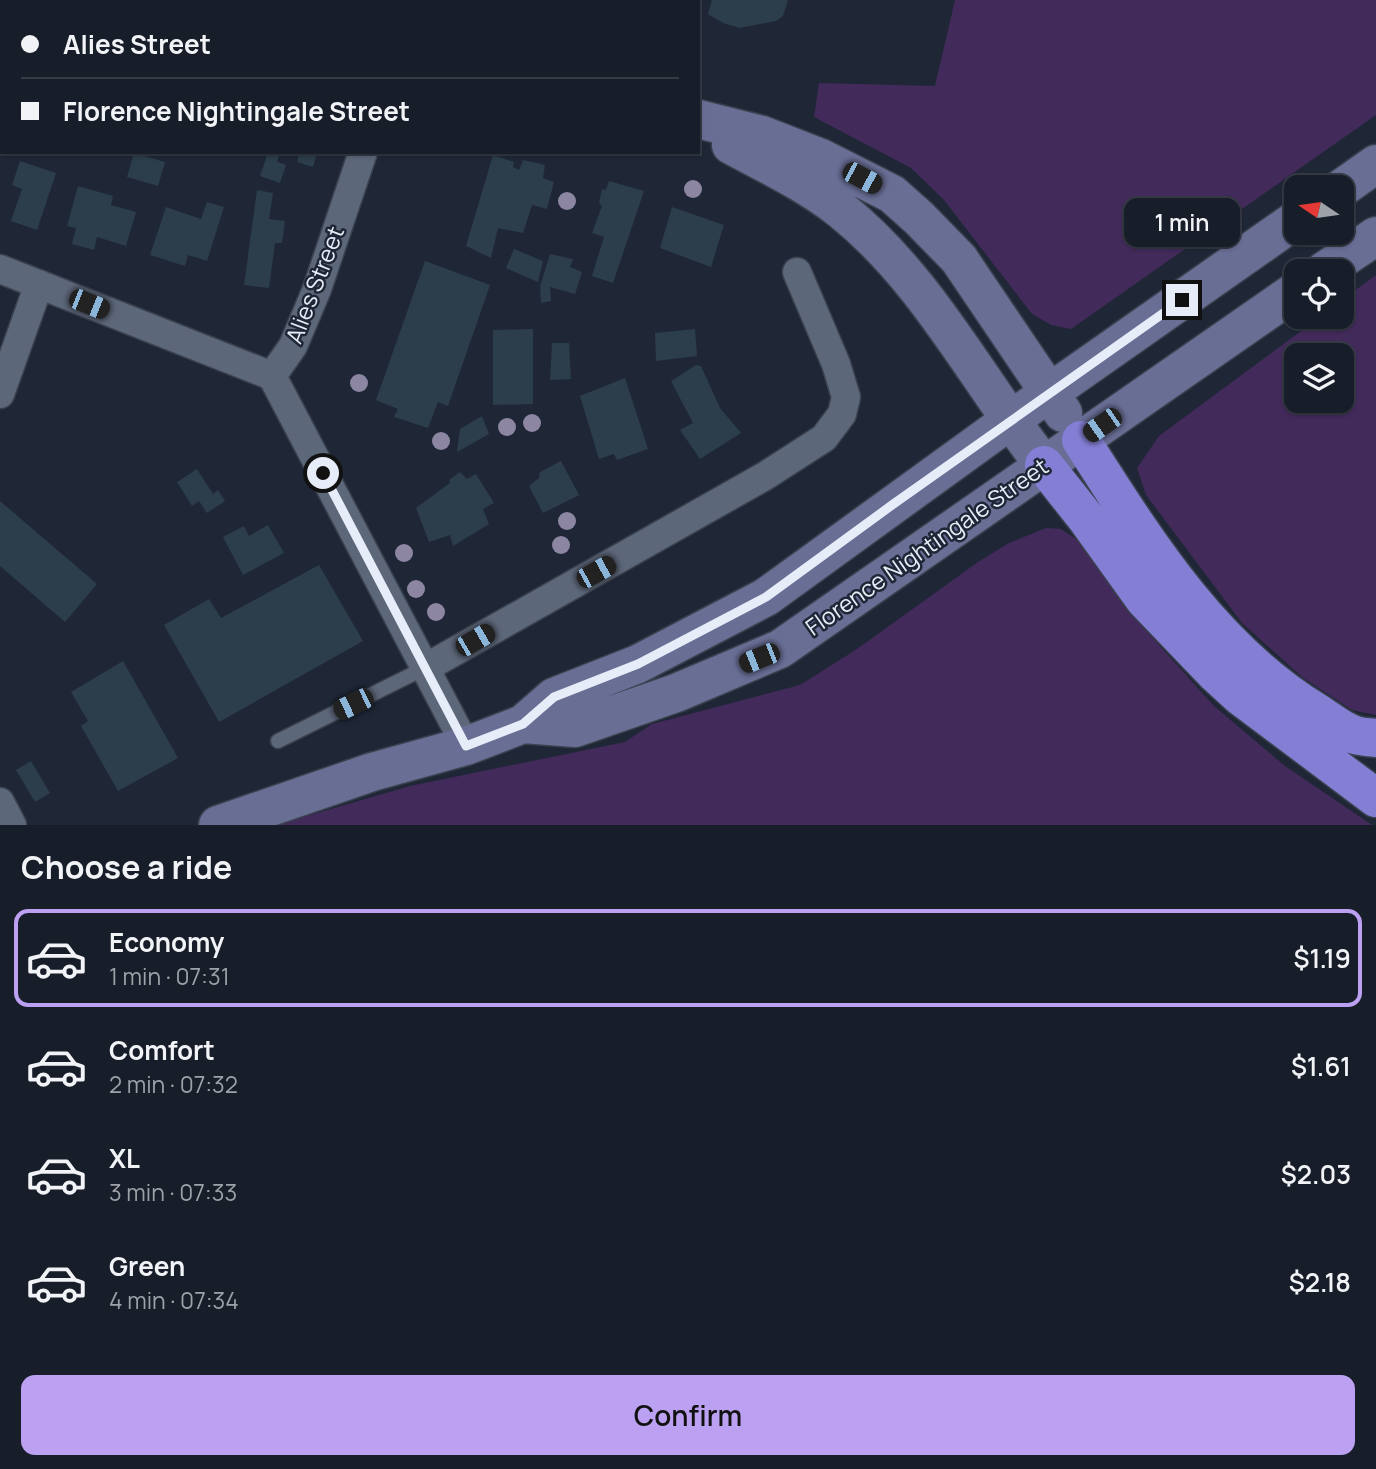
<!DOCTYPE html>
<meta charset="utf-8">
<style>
:root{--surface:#171d29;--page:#202631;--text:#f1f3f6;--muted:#9ea2a8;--line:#363b46;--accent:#bca0f2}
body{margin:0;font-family:Manrope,sans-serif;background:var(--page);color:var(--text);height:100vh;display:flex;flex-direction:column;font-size:26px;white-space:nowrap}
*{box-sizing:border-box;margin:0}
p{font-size:23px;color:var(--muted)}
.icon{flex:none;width:38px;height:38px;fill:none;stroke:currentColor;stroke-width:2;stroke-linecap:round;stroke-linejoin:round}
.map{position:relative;height:825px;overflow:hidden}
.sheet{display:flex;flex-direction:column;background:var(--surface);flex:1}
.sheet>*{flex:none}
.guide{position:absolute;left:0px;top:0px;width:700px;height:154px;box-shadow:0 2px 5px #0004,0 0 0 2px var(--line);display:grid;align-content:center;height:154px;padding:0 21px;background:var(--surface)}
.needle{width:46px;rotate:283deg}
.tools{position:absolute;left:1284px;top:175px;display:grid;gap:14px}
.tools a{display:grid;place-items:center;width:70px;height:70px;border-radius:14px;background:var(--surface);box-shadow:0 2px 5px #0004,0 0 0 2px var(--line);font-size:35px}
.end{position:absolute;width:32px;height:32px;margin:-16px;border:9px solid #e7edf8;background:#111;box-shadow:0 0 0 4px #111}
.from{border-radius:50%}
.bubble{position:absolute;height:49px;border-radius:14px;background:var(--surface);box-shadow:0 2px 5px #0004,0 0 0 2px var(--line);font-size:23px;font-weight:600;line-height:49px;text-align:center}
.car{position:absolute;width:21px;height:42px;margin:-21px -10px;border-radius:9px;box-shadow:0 0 5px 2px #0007;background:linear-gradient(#222 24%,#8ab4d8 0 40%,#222 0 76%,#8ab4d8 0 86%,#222 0)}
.guide b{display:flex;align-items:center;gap:24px;height:66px;font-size:26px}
.guide b+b{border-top:2px solid var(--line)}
.guide i{width:18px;height:18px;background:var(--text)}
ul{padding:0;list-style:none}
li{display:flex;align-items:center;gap:21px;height:98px;margin:0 14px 10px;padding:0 7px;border:4px solid transparent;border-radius:14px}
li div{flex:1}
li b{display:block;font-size:26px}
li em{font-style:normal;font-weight:600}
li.selected{border-color:var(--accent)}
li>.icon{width:63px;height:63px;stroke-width:1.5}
h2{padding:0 21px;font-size:32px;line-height:84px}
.primary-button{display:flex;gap:14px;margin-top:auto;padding:14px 21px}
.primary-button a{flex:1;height:80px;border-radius:14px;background:var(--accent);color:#111;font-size:28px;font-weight:600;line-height:80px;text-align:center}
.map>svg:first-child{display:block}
.green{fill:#422a5a;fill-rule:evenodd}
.building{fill:#2c3d4b}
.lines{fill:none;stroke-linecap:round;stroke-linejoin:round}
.lane-casing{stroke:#3a414e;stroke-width:17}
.street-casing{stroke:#3a414e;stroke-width:31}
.secondary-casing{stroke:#3a414e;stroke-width:41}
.highway-casing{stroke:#3a414e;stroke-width:41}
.lane{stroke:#5d677a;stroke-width:14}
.street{stroke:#5d677a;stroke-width:28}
.secondary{stroke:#696e95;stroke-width:38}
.highway{stroke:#847fd5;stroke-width:38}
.tree{fill:#8c86a2}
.route{stroke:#e7edf8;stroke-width:9}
.labels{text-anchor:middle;stroke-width:5;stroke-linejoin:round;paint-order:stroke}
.street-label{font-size:23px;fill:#e7edf8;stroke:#1f2737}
</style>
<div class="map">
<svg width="1376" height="825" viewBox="0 0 1376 825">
<rect width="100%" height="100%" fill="#1f2737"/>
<path class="green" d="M955 0H1376V115L1071 329 1051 325 1032 314 944 200 911 168 814 117 819 83 935 86Z
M1376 275V715L1352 710 1302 677 1242 623 1146 495 1137 468 1159 436 1320 317H1342V300ZM1297 355H1342V401H1297Z
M1046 528 1061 529 1079 541 1132 615 1214 706 1285 766 1372 825H276L410 786 625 742 652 724 800 685 857 649 978 562 1009 543Z"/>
<path class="building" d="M712 0H788L783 16 776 21 740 28 723 23 708 14Z
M268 152H280L277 162 286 165 280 183 260 176Z
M300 152H317L313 167 297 162Z
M134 153 165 162 158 186 127 177Z
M493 155 514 162 513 167 519 170 523 160 545 165 543 178 554 182 547 209 532 205 523 233 498 228 491 258 466 246Z
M20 161 56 173 37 230 11 221 22 189 12 185Z
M609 181 644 191 613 283 592 276 604 237 592 233 602 206 599 203 602 189 606 190Z
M78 186 113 196 111 205 136 212 126 246 97 237 94 250 72 244 76 228 67 226Z
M257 190 273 193 269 219 285 221 282 243H275L269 288 244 285Z
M207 202 224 207 207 261 188 255 185 266 150 255 166 207 201 219Z
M672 207 724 225 711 267 660 248Z
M514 249 543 261 538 282 506 268Z
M550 254 573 259 570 267 582 272 575 294 550 287 551 301 541 303 540 286Z
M425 261 490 285 448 406 438 402 428 428 394 417 398 409 376 400Z
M533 329V404L493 405V330Z
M695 329 697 356 656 361 655 333Z
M552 343H569L571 379 550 380Z
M696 365 701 366 720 408 741 433 700 459 680 430 693 423 671 381Z
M625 378 648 449 617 460 614 454 599 459 580 396Z
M482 416 489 434 457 452 460 429Z
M561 461 579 495 543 513 529 486 539 478 540 472Z
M197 469 213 494 218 490 225 501 207 513 199 501 192 506 177 482Z
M460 472 467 479 476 474 494 503 483 509 489 524 453 546 450 535 429 542 416 508 450 483 449 480Z
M0 501 97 584 65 622 0 566Z
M268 525 284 553 243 575 223 537 244 526 249 536Z
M319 565 363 641 219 722 164 625 209 599 221 618Z
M123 661 178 758 118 791 81 726 88 721 71 692Z
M31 761 50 793 35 802 16 770Z"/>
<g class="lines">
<defs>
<path id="lane" d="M278 741 427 667"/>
<path id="street" d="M363 152 317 289 293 346 272 376 466 746
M0 269 272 376
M0 394 39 284
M427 667 765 476 824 438 842 414 846 397 836 364 797 272
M0 802 12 825"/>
<path id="secondary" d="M336 0 342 2
M698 119 762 135 821 158 892 194 919 218 959 259 1063 413
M731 145C768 165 808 184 841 210 927 279 977 380 1044 465
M1342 188 1376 164
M1324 271 1376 236
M523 724 575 728 676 693 780 649 1297 290
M218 825 372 772 466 746 523 724 554 697 638 664 766 597 1009 421 1297 219"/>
<path id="highway" d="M1081 440C1146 542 1212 649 1318 713 1329 720 1342 731 1355 735 1361 737 1369 737 1376 738
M1044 465 1086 518 1144 599 1216 674 1240 696 1376 798"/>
</defs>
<use href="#lane" class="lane-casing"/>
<use href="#street" class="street-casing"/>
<use href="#secondary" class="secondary-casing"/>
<use href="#highway" class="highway-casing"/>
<use href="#lane" class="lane"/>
<use href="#street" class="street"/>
<use href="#secondary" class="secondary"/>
<use href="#highway" class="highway"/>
</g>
<g class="tree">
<circle cx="693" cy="189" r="9"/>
<circle cx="567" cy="201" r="9"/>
<circle cx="359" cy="383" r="9"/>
<circle cx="532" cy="423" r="9"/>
<circle cx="507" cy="427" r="9"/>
<circle cx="441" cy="441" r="9"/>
<circle cx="567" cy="521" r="9"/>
<circle cx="561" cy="545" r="9"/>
<circle cx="404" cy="553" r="9"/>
<circle cx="416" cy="589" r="9"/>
<circle cx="436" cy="612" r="9"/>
</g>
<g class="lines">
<path class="route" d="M323 473 466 746 523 724 554 697 638 664 766 597 892 505 1182 300"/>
</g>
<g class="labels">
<g class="street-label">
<text transform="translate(315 285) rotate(-69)" y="8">Alies Street</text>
<text transform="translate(927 547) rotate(-35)" y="8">Florence Nightingale Street</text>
</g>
</g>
</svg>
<div class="tools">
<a><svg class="needle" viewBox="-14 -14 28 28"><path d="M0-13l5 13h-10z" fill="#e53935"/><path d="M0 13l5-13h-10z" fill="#9ea2a8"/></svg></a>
<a><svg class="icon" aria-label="locate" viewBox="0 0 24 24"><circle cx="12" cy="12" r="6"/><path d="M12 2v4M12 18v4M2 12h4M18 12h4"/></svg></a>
<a><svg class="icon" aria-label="layers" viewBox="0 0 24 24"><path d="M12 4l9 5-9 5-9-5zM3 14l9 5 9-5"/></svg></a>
</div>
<i class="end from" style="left:323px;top:473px"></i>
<i class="end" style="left:1182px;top:300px"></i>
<div class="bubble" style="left:1124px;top:198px;width:116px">1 min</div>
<i class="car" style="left:862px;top:178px;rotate:118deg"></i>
<i class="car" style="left:89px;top:304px;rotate:112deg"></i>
<i class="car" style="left:1102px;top:425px;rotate:235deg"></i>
<i class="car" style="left:596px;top:572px;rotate:61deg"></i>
<i class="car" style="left:475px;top:640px;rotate:60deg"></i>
<i class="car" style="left:759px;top:658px;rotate:248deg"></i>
<i class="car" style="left:353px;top:704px;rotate:244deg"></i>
<div class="guide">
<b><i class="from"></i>Alies Street</b>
<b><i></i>Florence Nightingale Street</b>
</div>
</div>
<section class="sheet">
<h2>Choose a ride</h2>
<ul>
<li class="selected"><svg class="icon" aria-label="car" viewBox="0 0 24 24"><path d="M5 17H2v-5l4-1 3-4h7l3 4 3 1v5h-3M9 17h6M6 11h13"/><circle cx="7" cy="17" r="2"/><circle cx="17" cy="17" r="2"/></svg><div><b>Economy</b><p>1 min · 07:31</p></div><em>$1.19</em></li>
<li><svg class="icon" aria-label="car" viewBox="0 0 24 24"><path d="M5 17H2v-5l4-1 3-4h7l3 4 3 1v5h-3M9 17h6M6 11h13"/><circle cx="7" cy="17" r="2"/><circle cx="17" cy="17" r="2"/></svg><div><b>Comfort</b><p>2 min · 07:32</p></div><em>$1.61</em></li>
<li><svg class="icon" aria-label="car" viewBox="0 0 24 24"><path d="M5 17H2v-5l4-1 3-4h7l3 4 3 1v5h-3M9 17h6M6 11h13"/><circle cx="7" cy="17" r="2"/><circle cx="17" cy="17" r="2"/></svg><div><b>XL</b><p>3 min · 07:33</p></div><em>$2.03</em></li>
<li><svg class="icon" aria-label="car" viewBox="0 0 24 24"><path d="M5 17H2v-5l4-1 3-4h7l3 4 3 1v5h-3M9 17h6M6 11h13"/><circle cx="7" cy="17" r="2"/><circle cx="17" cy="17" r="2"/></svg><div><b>Green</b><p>4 min · 07:34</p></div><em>$2.18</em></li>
</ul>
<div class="primary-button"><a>Confirm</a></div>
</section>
